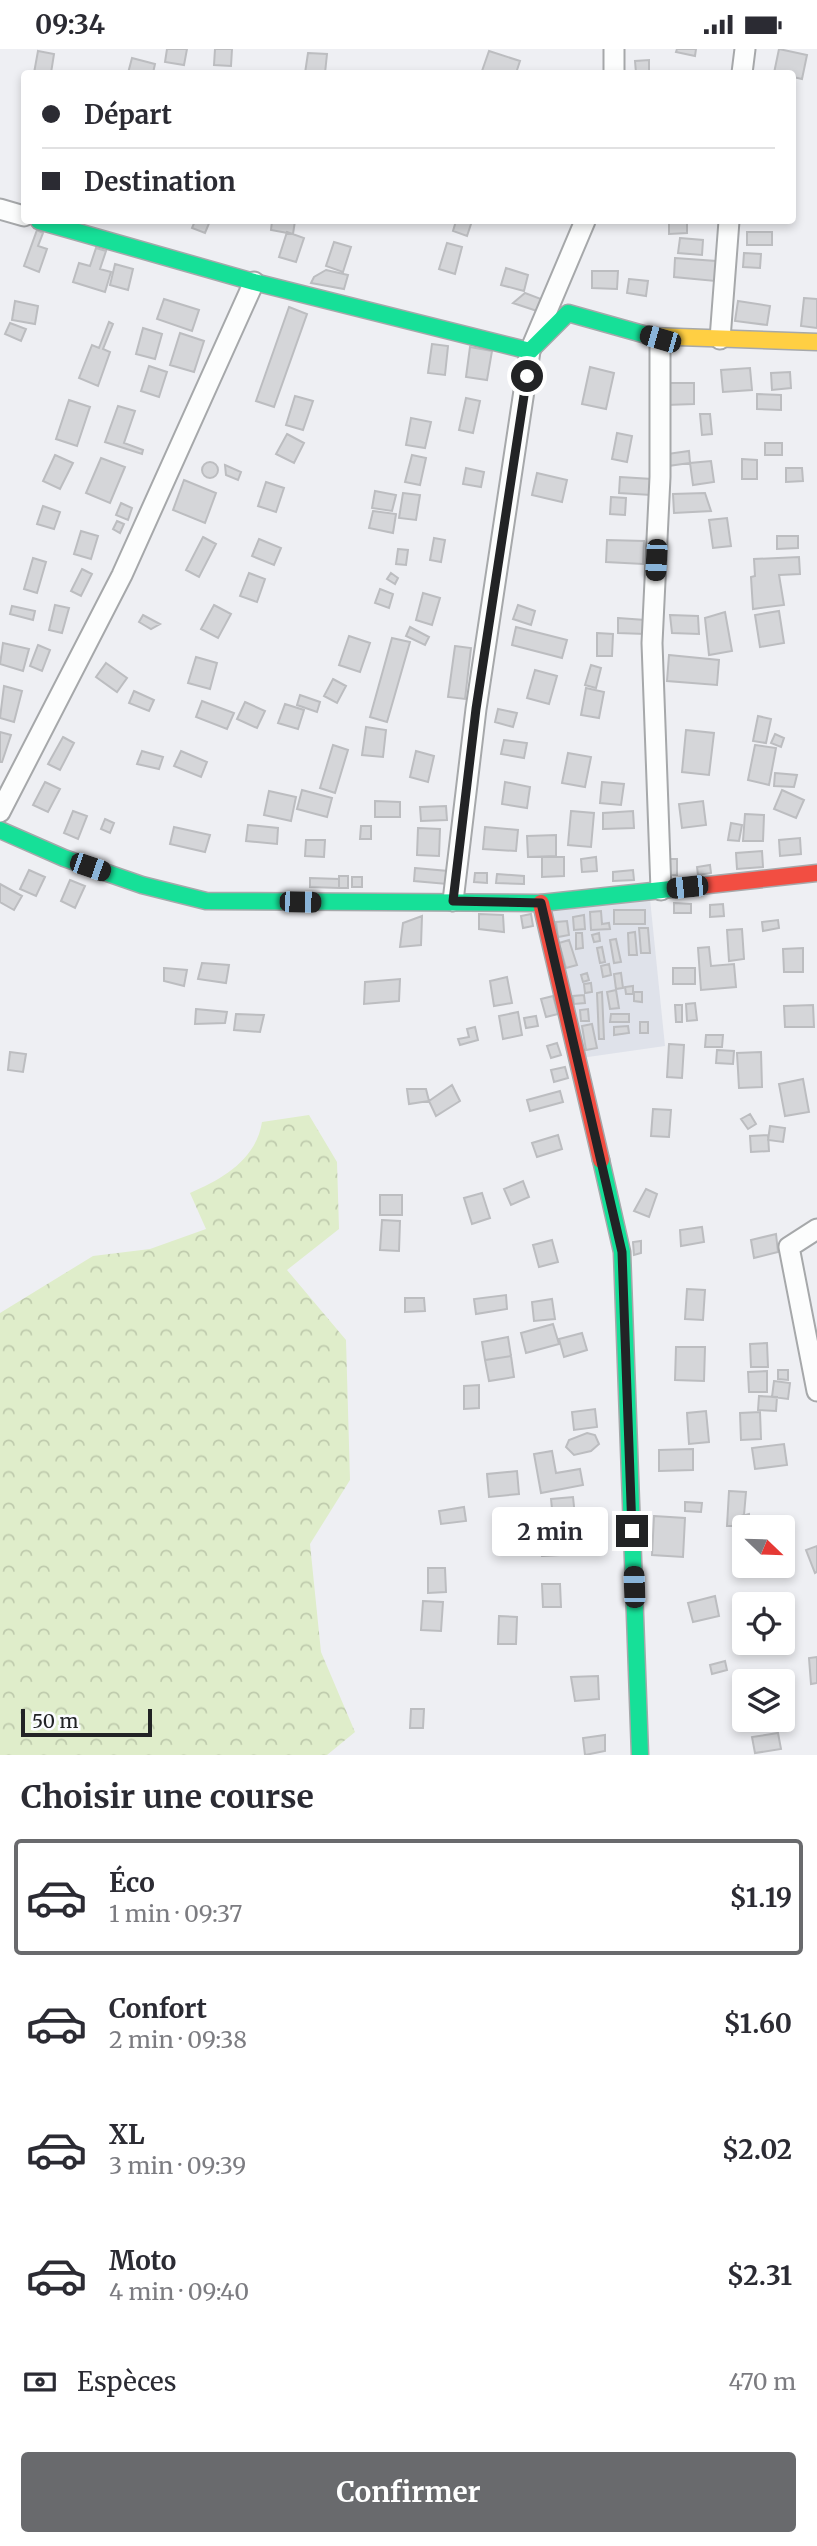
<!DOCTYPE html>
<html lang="fr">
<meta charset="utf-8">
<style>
:root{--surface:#fff;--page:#f7f7f7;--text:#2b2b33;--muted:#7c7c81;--line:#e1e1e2;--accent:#696a6d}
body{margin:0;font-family:Merriweather,serif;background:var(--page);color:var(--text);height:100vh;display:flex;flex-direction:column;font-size:26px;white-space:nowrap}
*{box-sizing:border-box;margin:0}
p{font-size:23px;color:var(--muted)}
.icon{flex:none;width:38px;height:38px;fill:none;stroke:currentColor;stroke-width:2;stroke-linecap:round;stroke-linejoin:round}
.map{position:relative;height:1706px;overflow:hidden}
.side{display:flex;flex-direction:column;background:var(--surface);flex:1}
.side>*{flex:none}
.banner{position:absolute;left:21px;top:21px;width:775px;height:154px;border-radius:7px;box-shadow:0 4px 10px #0003;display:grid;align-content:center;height:154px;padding:0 21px;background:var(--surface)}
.needle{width:46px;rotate:113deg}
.tools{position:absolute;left:732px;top:1466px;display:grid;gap:14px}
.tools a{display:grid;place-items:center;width:63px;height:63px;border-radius:7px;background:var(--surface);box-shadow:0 4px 10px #0003;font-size:35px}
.scale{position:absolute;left:21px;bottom:18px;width:131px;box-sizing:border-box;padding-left:7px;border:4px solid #222325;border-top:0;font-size:19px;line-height:24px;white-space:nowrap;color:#222325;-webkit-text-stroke:5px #fbfcff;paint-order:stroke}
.end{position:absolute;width:32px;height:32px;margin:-16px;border:9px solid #222325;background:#fff;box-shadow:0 0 0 4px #fff}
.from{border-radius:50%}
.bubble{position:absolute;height:49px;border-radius:7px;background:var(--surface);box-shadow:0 4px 10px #0003;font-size:23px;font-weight:700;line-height:49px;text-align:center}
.car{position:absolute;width:21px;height:42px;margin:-21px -10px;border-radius:9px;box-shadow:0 0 5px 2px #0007;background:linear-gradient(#222 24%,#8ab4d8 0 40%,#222 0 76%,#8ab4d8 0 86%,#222 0)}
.banner b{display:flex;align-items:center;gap:24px;height:66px;font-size:26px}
.banner b+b{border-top:2px solid var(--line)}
.banner i{width:18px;height:18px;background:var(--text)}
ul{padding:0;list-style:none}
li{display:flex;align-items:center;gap:21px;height:116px;margin:0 14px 10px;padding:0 7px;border:4px solid transparent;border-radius:7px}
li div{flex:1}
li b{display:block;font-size:26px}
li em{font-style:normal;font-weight:700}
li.on{border-color:var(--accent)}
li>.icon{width:63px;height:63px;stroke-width:1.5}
h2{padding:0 21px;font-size:32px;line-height:84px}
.pay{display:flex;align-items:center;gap:18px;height:77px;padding:0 21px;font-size:26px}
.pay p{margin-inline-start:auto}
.button{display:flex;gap:14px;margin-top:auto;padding:14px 21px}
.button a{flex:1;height:80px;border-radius:7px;background:var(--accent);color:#fff;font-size:28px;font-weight:700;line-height:80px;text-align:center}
.status{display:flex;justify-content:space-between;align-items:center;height:49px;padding:0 35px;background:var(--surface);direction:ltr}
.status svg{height:19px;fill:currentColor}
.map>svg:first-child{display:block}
.built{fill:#dfe2ea}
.forest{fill:url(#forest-crowns)}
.building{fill:#d5d6d9;stroke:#bcbdc0;stroke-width:2}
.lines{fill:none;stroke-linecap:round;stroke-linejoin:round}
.street-casing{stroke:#a6a8aa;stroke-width:23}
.fast-casing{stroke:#a6a8aa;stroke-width:19}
.slow-casing{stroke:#a6a8aa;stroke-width:19}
.jam-casing{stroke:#a6a8aa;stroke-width:19}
.street{stroke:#fcfdfd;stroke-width:19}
.fast{stroke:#16e098;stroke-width:16}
.slow{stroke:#ffcf43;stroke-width:16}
.jam{stroke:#f24e42;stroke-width:16}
.route{stroke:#222325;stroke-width:9}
</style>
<div class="status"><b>09:34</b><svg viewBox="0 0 49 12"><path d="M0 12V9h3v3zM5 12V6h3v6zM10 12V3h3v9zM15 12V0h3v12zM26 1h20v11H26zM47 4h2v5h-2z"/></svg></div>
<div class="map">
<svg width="817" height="1706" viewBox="0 0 817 1706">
<defs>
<pattern id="forest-crowns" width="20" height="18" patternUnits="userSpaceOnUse" patternTransform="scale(1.75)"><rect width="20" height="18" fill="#dfedca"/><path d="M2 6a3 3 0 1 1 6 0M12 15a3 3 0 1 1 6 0" fill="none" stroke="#bfcbad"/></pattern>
</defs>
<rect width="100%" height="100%" fill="#eeeff3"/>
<path class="built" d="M650 850 665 997 581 1009 548 861Z"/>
<path class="forest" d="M309 1066 337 1113 339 1180 287 1221 346 1291 350 1431 310 1495 321 1603 355 1683 327 1706H0V1264L93 1207 150 1200 206 1180 190 1144C222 1130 256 1111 262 1073Z"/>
<path class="building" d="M167 0H187L184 16 165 13Z
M215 0H232L231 17 214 16Z
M677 0H696L695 7 676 3Z
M779 0 807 6 802 30 793 28V24H774Z
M38 2 54 5 51 24H34Z
M489 2 520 12 516 24 482 22Z
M308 4 327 5 325 24H305Z
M132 9 155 15 153 24H128Z
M649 11V24H636L635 12Z
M195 172H210L205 184 192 179Z
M272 172H295L293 185 271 181Z
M456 172H472L467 187 453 182Z
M669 172H687V184L669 185Z
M37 181 43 184 38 197 47 200 39 223 24 217Z
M287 183 304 189 296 213 279 208Z
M747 183H772V196H747Z
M680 189 703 191 702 206 678 204Z
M334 193 351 198 343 223 326 217Z
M447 194 462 198 455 225 439 220Z
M96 199 106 202 100 220 111 223 105 243 73 233 79 214 90 217Z
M744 204 761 205 760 219 743 218Z
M675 209 716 212 715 232 674 228Z
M115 215 133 220 128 241 110 236Z
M506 219 528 226 524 242 501 236Z
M326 221 348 226 344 240 311 234 314 228Z
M592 222H618L617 240 592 239Z
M629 230 648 232 646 247 627 244Z
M525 244 541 250 537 262 513 254Z
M804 249 817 250V279L801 277Z
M164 250 199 261 192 282 157 270Z
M15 252 38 257 35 275 12 271Z
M738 252 770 257 767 276 735 272Z
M289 258 307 265 274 358 256 352Z
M109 273 113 275 103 300 110 303 98 337 79 329 92 296 99 299Z
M10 274 26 280 21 292 5 285Z
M143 279 162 285 155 310 136 305Z
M180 284 204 292 194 323 170 316Z
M432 295 448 297 445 326 428 324Z
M470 298 492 302 487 331 466 328Z
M149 317 167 323 159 348 141 342Z
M590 318 614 324 606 360 582 355Z
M750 319 752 341 723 343 721 321Z
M790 323 791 339 772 341 771 324Z
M666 334H694V355L666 356Z
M757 345 781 346V361L757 360Z
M295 347 313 352 303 381 286 376Z
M466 349 480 352 473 384 459 381Z
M69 351 90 358 77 397 56 390Z
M118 357 135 362 124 394 143 401 142 405 105 393Z
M700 365H710L712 385 702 386Z
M411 369 431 373 425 399 406 396Z
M617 384 632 387 627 413 612 410Z
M287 385 304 394 294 414 276 405Z
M765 394H782V406H765Z
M689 402 690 414 668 417 667 405Z
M55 406 73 414 60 440 43 432Z
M412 406 426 409 420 436 405 433Z
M101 409 125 418 110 454 86 444Z
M742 410 757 411V430H742Z
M711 412 714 433 693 436 690 414Z
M202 421a8 8 0 1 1 16 0a8 8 0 1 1-16 0Z
M225 416 241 423 238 431 226 426Z
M466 419 484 423 481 438 463 435Z
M786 419H802L803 432 786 433Z
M537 424 567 431 562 453 532 446Z
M620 428 652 430 651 446 619 444Z
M184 431 216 444 205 474 173 461Z
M266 433 284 439 276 463 258 457Z
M375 442 396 446 392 462 372 459Z
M403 444 420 446 416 471 399 469Z
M705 444 711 462 674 464 673 445Z
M611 448 626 449 625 466 610 465Z
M121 454 132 459 128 471 116 466Z
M43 457 60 463 54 480 37 475Z
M373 462 396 465 393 484 369 479Z
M727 469 731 497 713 499 709 471Z
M117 472 124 475 120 484 113 480Z
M81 482 98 487 91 510 74 505Z
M777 487H798V499L777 500Z
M203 488 216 495 199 528 186 521Z
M434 489 445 491 441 513 430 511Z
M259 490 281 499 274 516 252 507Z
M607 491 644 492 643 515 606 513Z
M398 500 408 501 406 516 396 515Z
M799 508 800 525 779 526 784 556 753 560 751 528 755 527 754 510Z
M33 509 46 513 37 544 24 540Z
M82 520 92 525 81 547 71 542Z
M249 524 265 530 257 553 240 547Z
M391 524 398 529 395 535 387 530Z
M380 540 393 545 389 559 375 554Z
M423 544 440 549 432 576 416 571Z
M55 556 69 559 62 584 49 581Z
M214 556 231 565 218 589 201 580Z
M518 556 535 562 531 576 513 570Z
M12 557 35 562 33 571 10 565Z
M779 562 784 594 760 598 755 566Z
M725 563 732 602 709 606 705 569Z
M143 566 160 575 151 580 139 573Z
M670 566 698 567 699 585 672 584Z
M618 569 645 571V585L618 584Z
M410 578 429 588 425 596 406 587Z
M516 578 567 591 562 609 512 596Z
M597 584 613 585 612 607H597Z
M349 587 370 594 360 623 339 616Z
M392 589 410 593 387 673 370 668Z
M3 594 29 600 23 622 0 615Z
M38 596 50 601 42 622 30 617Z
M455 597 471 599 465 650 448 648Z
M669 606 719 611 717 636 667 632Z
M196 608 217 614 210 640 188 634Z
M106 614 127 629 117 643 96 628Z
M591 616 601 619 596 639 585 636Z
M535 621 557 627 549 655 527 649Z
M333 630 346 637 337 654 324 647Z
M4 637 22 642 14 673 0 669Z
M586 639 604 643 599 669 581 666Z
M134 642 154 651 149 662 129 654Z
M300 646 320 653 317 663 297 656Z
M202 652 234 664 227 680 196 668Z
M245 653 265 662 257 679 237 670Z
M285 655 304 661 298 680 278 674Z
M498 660 517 664 513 678 495 673Z
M758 667 771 670 766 694 753 692Z
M366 678 386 681 383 708 362 706Z
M686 681 714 684 709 726 682 723Z
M0 683 11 686 2 713H0Z
M775 685 784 689 781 698 771 694Z
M63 688 74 694 60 721 48 715Z
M504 691 527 694 524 709 501 705Z
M333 696 348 701 335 744 320 739Z
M755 696 776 699 769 736 748 731Z
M142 702 163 708 159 720 137 715Z
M181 702 207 713 201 728 174 717Z
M416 702 434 707 428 733 410 728Z
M568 704 591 708 585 738 562 734Z
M775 724 797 726 794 738 774 737Z
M45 733 60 740 48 763 33 756Z
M505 733 530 738 527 759 502 755Z
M602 733 624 735 621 756 600 754Z
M302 741 332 749 327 768 297 760Z
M782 741 804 751 796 769 774 760Z
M269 742 296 748 291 772 264 766Z
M375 752 400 753V768H375Z
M703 752 706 776 682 779 679 755Z
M446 757 447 771 421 772 420 758Z
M73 762 87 767 78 790 64 784Z
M571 762 594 764 591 798 568 796Z
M633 762 634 779 603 780V764Z
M745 765 764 766 763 792H743Z
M105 770 114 774 110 784 101 780Z
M731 774 742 776 739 792 728 791Z
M248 776 278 779 277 795 246 792Z
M361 777H371V790H360Z
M174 778 210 786 205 803 170 795Z
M485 778 518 781 516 802 483 800Z
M418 779 440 780 439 807 417 806Z
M556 786V807L528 808 527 787Z
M800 789 801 805 780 807 779 791Z
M306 791H325L324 808 305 807Z
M762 802 763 818 737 820 736 804Z
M542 808H564V827L542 828Z
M596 808 597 822 582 823 581 810Z
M667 810H677V826H667Z
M710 816 711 824 698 826 697 818Z
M415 819 448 822 447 835 414 832Z
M29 821 45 828 36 847 20 840Z
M633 821 634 831 613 832V823Z
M475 824H487V834L474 833Z
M497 825 524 827V835L496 834Z
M339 827H348V839H339Z
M352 828H362V838H352Z
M310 829 339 830V839L310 838Z
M70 831 85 837 75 859 61 852Z
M0 835 22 847 14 861 0 853Z
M674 854 691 855V864H674Z
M723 855 724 867 710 868V856Z
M614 861H645V875H614Z
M601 862 602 875 609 874 610 880 591 881 590 863Z
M479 865 503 866 504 883 479 880Z
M531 865 533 877 523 879 521 867Z
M584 866 585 880 574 881 573 868Z
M422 867 421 896 400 898 403 874Z
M778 871 779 879 763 882 762 873Z
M567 872 569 886 558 888 556 873Z
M639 879H648L650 904H641Z
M742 880 744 910 729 912 727 881Z
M635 883 637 906H629L628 884Z
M576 884H582L583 899 576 900Z
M599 884 600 892 594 893 592 886Z
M616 890 621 913 614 914 610 891Z
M569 891 577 916 566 919 559 894Z
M602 898 605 913 600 914 597 899Z
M709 898 711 917 734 915 736 938 701 941 698 899Z
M803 899V923H784L783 900Z
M202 914 229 916 226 934 198 930Z
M609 915 611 926 603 928 601 917Z
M164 919 187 921 184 937 164 932Z
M673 919H695V935H673Z
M587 924 589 931 583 933 581 926Z
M621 924 623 939 616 940 614 925Z
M507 928 512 954 494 957 490 932Z
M400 930 399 952 364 955 365 933Z
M591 934 592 943 585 944 584 935Z
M633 937V945H626L625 938Z
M616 941 619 959 610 960 607 943Z
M602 943 604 990H599L597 944Z
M634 943H642V953L634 952Z
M584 946 585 954 574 955 573 947Z
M553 947 558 965 546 968 541 950Z
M695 954 697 971 687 972 686 955Z
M675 956H682V973H676Z
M813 956 814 978H785L784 957Z
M196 960 227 963 225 974 195 975Z
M588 960 589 972H581L580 961Z
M518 963 522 986 503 990 499 967Z
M236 965 264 966 260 983 234 981Z
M611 965H629V973H610Z
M536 967 538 977 526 979 524 969Z
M640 973H648V984H640Z
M592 975 597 999 586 1001 582 977Z
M628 977 629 984 614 986V978Z
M475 978 478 991 460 996 458 990 469 988 467 980Z
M706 986H723L722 998H705Z
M557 994 561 1006 551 1009 547 997Z
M669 995 684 996 682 1029 667 1028Z
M717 1001 734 1002 733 1015 716 1014Z
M10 1003 26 1005 23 1023 8 1021Z
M761 1003 762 1038 739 1039 737 1004Z
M565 1018 568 1029 554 1033 551 1021Z
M803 1030 809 1063 785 1067 779 1035Z
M452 1036 460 1052 436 1067 429 1052Z
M407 1040H426L429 1052 409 1055Z
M560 1042 563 1053 530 1062 527 1051Z
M653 1060 671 1061 669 1088 651 1087Z
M750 1065 756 1075 748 1080 741 1070Z
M770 1077 785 1079 783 1093 768 1091Z
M558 1086 562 1100 537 1108 532 1094Z
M768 1086 769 1102 751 1103 750 1087Z
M523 1132 529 1148 511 1156 504 1140Z
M646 1140 657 1145 649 1168 634 1162Z
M482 1144 490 1169 472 1175 464 1149Z
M380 1146H402V1166H380Z
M382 1171 400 1172 399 1202 380 1201Z
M702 1178 704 1193 681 1197 680 1181Z
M776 1185 778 1203 754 1209 751 1191Z
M552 1191 558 1213 539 1218 533 1196Z
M641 1192V1204L634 1206 633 1193Z
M687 1240 705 1241 703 1271 685 1270Z
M506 1246 507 1260 476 1265 474 1250Z
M405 1249H424L425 1262 405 1263Z
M552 1250 555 1270 534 1272 532 1253Z
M553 1275 559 1295 526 1304 521 1284Z
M582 1284 587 1301 564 1308 559 1290Z
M508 1288 511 1307 485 1311 482 1293Z
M767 1294 768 1318H751L750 1295Z
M676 1298H705L704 1332 675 1331Z
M511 1307 514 1328 489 1332 485 1311Z
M778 1321H788V1331L778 1330Z
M767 1322V1343H749L748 1323Z
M774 1332 790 1334 788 1350 772 1348Z
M479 1336V1359L464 1360V1337Z
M759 1347 777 1348 776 1362 758 1361Z
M595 1360 597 1378 574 1381 572 1363Z
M706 1362 709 1393 689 1395 687 1364Z
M760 1363 761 1390 741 1391 740 1364Z
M587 1384 595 1386 599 1395 591 1402 574 1406 566 1398 569 1391Z
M784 1395 787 1416 755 1420 752 1399Z
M693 1400V1421L659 1422V1401Z
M552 1402 556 1424 580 1420 583 1436 541 1444 534 1405Z
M517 1422 519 1445 489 1448 487 1425Z
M729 1442 746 1443 744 1466 738 1468V1477H727Z
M573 1448 577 1486 555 1489 551 1450Z
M685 1453 702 1454 701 1463 685 1462Z
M464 1458 466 1472 441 1475 439 1462Z
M749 1465 750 1479H744L741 1484 738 1468Z
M654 1467 685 1469 683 1508 652 1506Z
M558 1493 559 1506 542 1507 541 1494Z
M817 1497V1523L815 1524 806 1501Z
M428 1519H445L446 1543 428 1544Z
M542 1535H560L561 1558H543Z
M715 1547 719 1567 693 1573 688 1554Z
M423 1552 443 1553 441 1582 421 1581Z
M499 1567 517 1568 516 1595H498Z
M817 1608V1634L811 1635 809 1609Z
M725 1612 727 1621 712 1625 710 1616Z
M598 1627 599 1650 575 1652 571 1628Z
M411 1660H424L423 1679H410Z
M778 1684 781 1700 755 1704 752 1688Z
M605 1686V1702L585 1706 583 1689Z"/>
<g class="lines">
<defs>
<path id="street" d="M614 24V0
M742 24 745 0
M0 160 24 167
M660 290V428L652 594 661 841
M720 290 729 172
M0 763 122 526 254 233
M453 852 476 660 530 302 585 172
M817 1180 789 1198 817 1342"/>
<path id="fast" d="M39 172 254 233 530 302 568 264 650 287
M0 781 64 809 142 836 206 852 541 854 699 837
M601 1111 622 1203 640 1706"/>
<path id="slow" d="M650 287 817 293"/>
<path id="jam" d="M699 837 817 824
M541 854 601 1111"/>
</defs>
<use href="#street" class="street-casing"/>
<use href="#fast" class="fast-casing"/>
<use href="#slow" class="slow-casing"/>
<use href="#jam" class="jam-casing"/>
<use href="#street" class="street"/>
<use href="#fast" class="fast"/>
<use href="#slow" class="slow"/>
<use href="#jam" class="jam"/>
</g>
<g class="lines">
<path class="route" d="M527 327 476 660 453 852 541 854 622 1203 632 1482"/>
</g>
</svg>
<div class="tools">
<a><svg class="needle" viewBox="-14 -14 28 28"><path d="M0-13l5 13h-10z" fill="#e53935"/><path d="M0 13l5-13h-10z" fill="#7c7c81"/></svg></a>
<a><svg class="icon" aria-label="locate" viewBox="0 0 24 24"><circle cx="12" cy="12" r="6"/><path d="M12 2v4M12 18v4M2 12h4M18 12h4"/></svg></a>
<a><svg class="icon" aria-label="layers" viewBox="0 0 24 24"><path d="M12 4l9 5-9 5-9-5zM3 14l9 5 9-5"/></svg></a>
</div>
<div class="scale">50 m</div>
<i class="end from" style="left:527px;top:327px"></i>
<i class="end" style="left:632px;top:1482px"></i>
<div class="bubble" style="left:492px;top:1458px;width:116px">2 min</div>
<i class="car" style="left:660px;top:290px;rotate:286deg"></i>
<i class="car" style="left:656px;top:511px;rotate:183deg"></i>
<i class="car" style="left:90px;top:818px;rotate:109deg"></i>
<i class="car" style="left:687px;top:838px;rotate:264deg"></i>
<i class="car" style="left:300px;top:853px;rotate:91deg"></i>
<i class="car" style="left:634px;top:1538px;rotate:358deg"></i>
<div class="banner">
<b><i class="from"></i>Départ</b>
<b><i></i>Destination</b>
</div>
</div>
<section class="side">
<h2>Choisir une course</h2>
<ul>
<li class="on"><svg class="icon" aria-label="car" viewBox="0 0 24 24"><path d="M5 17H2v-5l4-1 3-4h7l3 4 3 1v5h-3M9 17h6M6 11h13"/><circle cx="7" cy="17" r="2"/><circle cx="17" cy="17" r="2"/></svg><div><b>Éco</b><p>1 min · 09:37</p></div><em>$1.19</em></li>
<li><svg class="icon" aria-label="car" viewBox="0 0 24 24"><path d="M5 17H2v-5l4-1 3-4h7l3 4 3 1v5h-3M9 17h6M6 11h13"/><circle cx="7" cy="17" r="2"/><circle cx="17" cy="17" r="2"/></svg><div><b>Confort</b><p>2 min · 09:38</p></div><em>$1.60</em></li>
<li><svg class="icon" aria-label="car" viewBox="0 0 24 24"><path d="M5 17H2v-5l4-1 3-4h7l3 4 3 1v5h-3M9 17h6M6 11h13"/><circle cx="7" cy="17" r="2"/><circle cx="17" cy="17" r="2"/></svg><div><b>XL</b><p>3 min · 09:39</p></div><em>$2.02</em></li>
<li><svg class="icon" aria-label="car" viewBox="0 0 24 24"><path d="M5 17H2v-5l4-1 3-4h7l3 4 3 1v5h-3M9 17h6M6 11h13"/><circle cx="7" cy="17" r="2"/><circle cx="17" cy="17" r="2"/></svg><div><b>Moto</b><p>4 min · 09:40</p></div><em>$2.31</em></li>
</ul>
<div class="pay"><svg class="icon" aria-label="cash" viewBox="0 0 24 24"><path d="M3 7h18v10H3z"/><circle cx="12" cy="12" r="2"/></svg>Espèces<p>470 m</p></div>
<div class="button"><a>Confirmer</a></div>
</section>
